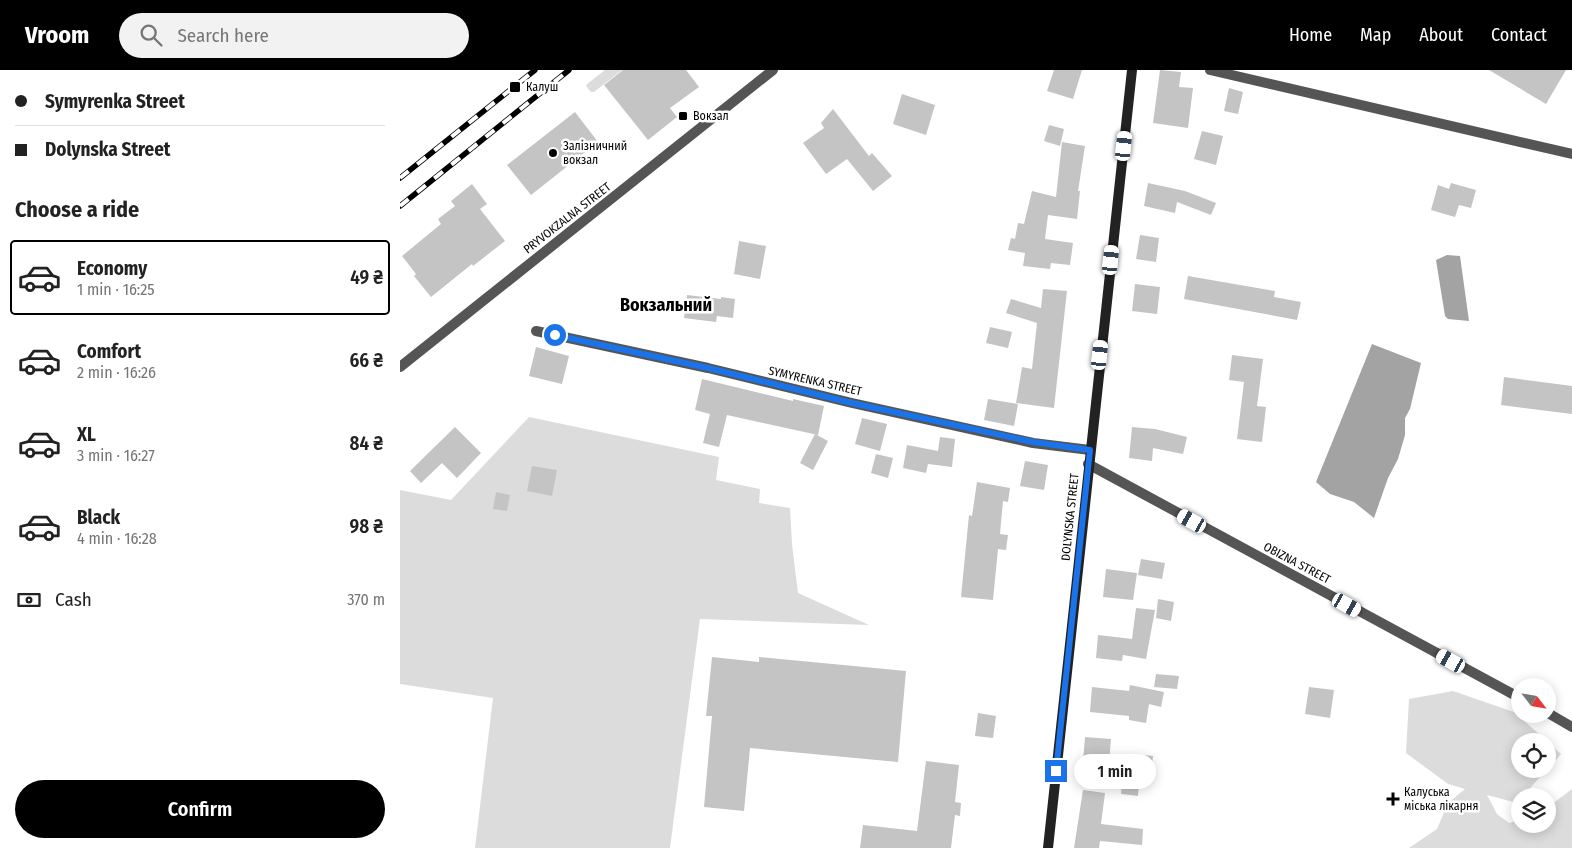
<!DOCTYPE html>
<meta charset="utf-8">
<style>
:root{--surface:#fff;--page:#f2f2f2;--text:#222;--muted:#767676;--line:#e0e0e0;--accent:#000}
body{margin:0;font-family:"Fira Sans Condensed",sans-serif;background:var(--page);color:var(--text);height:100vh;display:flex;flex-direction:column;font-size:19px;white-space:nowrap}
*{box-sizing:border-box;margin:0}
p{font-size:16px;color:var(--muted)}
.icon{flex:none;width:28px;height:28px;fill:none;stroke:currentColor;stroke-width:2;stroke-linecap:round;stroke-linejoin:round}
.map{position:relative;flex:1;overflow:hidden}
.sheet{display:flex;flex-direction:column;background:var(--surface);width:400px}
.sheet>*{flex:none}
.guide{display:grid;align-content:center;height:110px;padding:0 15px;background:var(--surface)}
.needle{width:32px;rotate:121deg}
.tools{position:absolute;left:1111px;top:608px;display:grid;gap:10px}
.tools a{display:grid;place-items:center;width:45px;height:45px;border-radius:50%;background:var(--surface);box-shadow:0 2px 12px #0003;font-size:25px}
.end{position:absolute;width:22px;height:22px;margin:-11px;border:6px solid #1a73e8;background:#fff;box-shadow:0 0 0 2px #fff}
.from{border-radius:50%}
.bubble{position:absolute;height:35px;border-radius:18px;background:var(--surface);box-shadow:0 2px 12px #0003;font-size:16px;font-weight:600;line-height:35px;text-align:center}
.car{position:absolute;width:15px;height:30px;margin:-15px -8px;border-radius:6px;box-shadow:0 0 4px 1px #0007;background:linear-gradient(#fff 24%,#345 0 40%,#fff 0 76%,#345 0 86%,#fff 0)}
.guide b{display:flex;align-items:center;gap:18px;height:48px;font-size:19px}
.guide b+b{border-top:1px solid var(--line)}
.guide i{width:12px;height:12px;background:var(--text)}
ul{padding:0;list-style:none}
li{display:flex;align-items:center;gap:15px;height:75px;margin:0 10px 8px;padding:0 5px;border:2px solid transparent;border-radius:5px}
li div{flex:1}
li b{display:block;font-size:19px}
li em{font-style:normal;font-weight:600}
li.selected{border-color:var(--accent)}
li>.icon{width:45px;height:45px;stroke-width:1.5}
h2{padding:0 15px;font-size:22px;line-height:60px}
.pay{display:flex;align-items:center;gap:12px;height:55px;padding:0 15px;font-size:19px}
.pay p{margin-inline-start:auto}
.action{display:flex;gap:10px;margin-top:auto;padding:10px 15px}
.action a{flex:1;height:58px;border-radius:30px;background:var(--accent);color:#fff;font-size:20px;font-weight:600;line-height:58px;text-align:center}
header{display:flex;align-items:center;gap:30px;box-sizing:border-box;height:70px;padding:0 25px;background:var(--accent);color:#fff}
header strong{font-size:24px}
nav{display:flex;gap:28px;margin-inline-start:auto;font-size:18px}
.search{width:350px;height:45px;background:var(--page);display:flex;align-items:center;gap:12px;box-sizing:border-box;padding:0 18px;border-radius:28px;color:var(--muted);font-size:19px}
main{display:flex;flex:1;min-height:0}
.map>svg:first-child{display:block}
.green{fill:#dcdcdc}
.water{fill:#a3a3a3}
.building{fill:#c4c4c4}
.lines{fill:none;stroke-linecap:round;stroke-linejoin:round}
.street{stroke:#555;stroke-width:10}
.secondary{stroke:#222;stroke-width:10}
.rail-casing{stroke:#000;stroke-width:5.5}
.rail{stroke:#fff;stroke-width:4;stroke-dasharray:11;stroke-linecap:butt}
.route{stroke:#1a73e8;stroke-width:6}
.poi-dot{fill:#000;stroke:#fff;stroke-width:2}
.labels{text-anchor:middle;stroke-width:5;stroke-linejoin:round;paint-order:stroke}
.poi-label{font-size:12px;fill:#000;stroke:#fff;text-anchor:start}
.street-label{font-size:12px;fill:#000;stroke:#fff}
.district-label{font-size:18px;font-weight:bold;fill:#000;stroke:#fff}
</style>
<header>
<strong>Vroom</strong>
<div class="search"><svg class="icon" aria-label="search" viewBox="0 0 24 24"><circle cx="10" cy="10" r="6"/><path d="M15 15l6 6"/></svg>Search here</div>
<nav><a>Home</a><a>Map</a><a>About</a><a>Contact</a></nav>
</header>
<main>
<section class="sheet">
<div class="guide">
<b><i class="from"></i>Symyrenka Street</b>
<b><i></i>Dolynska Street</b>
</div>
<h2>Choose a ride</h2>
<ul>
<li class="selected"><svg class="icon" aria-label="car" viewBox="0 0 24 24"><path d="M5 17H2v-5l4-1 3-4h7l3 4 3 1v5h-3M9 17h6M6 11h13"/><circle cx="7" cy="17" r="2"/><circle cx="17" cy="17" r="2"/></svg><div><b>Economy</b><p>1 min · 16:25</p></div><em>49 ₴</em></li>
<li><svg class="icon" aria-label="car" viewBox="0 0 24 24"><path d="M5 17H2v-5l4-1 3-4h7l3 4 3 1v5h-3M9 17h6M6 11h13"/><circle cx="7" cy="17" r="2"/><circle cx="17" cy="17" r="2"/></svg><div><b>Comfort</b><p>2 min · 16:26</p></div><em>66 ₴</em></li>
<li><svg class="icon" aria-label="car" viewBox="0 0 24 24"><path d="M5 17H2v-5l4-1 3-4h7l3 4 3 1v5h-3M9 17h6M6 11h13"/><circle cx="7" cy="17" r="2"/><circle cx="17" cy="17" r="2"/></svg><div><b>XL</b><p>3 min · 16:27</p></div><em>84 ₴</em></li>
<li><svg class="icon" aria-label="car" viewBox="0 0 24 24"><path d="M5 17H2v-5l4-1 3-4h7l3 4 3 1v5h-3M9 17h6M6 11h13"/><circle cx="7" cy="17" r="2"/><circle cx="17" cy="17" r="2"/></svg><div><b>Black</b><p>4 min · 16:28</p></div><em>98 ₴</em></li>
</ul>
<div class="pay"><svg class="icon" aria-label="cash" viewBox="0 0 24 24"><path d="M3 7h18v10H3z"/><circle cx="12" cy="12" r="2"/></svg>Cash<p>370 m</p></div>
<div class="action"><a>Confirm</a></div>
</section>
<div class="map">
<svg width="1172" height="778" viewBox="0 0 1172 778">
<rect width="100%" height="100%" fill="#fff"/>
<path class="green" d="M205 0H222L194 22H191L186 16 187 14Z
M129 347 319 387 316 410 360 419 359 433 390 438 392 474 398 523 469 555 300 549 270 778H75L93 628 0 614V420L51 430Z
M1053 621 1114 642 1147 671H1120V699H1147L1123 726H1120V730L1117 733 1087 725 1097 744 1109 753 1120 750V754H1148V737L1172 719V778H1009L1037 759 1048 733 1065 719 1048 714 1006 683 1009 629Z
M1148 672 1161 684 1148 699Z"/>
<path class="water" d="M1047 185 1060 186 1069 251 1048 249 1045 246 1036 190Z
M972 274 1021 293 1010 339 1005 348V365L998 389 988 408 974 448 954 432 930 424 916 412Z"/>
<path class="building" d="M223 0H286L299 17 270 38 277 47 248 70 204 15Z
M654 0H682L673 29 647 21Z
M760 0 781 2 779 17 793 18 788 58 753 53Z
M1089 0H1166L1146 34Z
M829 18 843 22 838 44 824 41Z
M502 24 535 35 526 65 493 54Z
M433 39 469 86 472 83 492 106 473 121 447 89 426 104 403 73 424 58 421 53Z
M175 42 198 72 131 125 107 95Z
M649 55 664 59 660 76 644 71Z
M802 61 823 66 816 95 794 89Z
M662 72 685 76 678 121H680L677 149 648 145 645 169 673 173 670 195 651 193 650 199 623 196 625 183 608 180 611 168 615 169 618 153 624 154 632 121 656 127Z
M748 113 785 121 816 133 811 145 777 132 775 143 744 136Z
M1051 113 1076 120 1071 138 1059 135 1055 147 1031 140 1038 115 1049 119Z
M72 114 87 134 80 139 105 171 73 196 72 194 31 227 14 206 16 204 2 186 41 154 38 149 55 136 51 131Z
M740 165 759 168 756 192 736 189Z
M339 171 366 176 360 209 334 204Z
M788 206 875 221 874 227 901 232 897 250 784 229Z
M735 214 760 217 757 244 732 241Z
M643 219 667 221 654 338 616 333 622 297 632 299 637 253 606 243 611 229 641 238Z
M287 225 321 229V227L335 229 333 248 317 246 316 252 284 248Z
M590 257 612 262 608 278 586 273Z
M136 277 169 286 162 314 129 306Z
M832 285 863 289 857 336 866 337 862 372 837 369 844 312 829 310Z
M1104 307 1172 316V344L1101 335Z
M302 309 393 331V329L424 336 418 365 327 345 319 377 303 373 310 344 295 340Z
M588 329 618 334 614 356 584 350Z
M462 348 487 354 480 381 455 374Z
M55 357 81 383 57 408 42 393 21 413 10 401Z
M732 357 755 359 787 367 783 384 753 378 752 391 729 388Z
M415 364 428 371 413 400 400 393Z
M540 367 555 369 552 397 528 394 526 403 503 398 507 375 538 381Z
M476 384 493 388 488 408 471 403Z
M625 391 648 395 644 420 620 416Z
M132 396 157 400 152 426 127 421Z
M577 412 610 418 608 432 603 431 600 464 608 465 606 480 598 479 593 530 561 527 569 445 572 446Z
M96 422 110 425 107 441 93 439Z
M741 489 765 493 762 509 738 505Z
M706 499 737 503 733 530 703 527Z
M758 529 774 532 771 551 756 548Z
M736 538 755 540 746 589 723 585 722 591 696 588 698 565 732 569Z
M312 587 359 592V587L506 601 498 692 350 678 344 741 304 737 312 646H306Z
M756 604 779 606 777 619 754 617Z
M730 615 764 622 761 637 749 634 746 653 729 650V646L690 642 692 617 729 621Z
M909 617 934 620 930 648 905 644Z
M578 643 596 646 593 668 575 666Z
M685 667 711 669 709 694 683 692Z
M735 684 753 686 750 709 732 707Z
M526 691 559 695 555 732 561 733 560 746 555 745 551 778H460L463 755 517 761Z
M722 711 739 713 738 726 721 724Z
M683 720 705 723 701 754 743 759 742 775 700 771 699 778H674Z"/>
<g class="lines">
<path class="street" d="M810 0 1172 84
M136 261 308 298 452 333 633 373 690 380
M0 297 373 0
M688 394 1120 628
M1148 643 1172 657"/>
<path class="secondary" d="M648 778 732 0"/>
<defs>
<path id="rail" d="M0 108 135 0
M0 136 169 0"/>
</defs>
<use href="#rail" class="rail-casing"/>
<use href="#rail" class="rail"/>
</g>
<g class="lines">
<path class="route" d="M155 265 308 298 452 333 633 372 690 380 656 701"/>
</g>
<g class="poi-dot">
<rect x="109" y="11" width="12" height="12" rx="2.5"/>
<rect x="278" y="41" width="10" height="10" rx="2.5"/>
<circle cx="153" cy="83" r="5"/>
<path d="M990.5 721.5h5v5h5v5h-5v5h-5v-5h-5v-5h5z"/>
</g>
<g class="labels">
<g class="poi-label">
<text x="126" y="21">Калуш</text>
<text x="293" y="50">Вокзал</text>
<text x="163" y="80">Залізничний<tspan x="163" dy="14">вокзал</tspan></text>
<text x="1004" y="726">Калуська<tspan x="1004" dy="14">міська лікарня</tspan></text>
</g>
<g class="street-label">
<text transform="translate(167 148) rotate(-38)" y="4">PRYVOKZALNA STREET</text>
<text transform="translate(415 311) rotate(13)" y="4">SYMYRENKA STREET</text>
<text transform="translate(670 447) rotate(-84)" y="4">DOLYNSKA STREET</text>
<text transform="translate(897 493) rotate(28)" y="4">OBIZNA STREET</text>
</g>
<g class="district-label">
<text x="266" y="241">Вокзальний</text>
</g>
</g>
</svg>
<div class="tools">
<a><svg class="needle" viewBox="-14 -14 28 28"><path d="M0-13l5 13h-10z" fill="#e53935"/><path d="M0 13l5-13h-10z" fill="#767676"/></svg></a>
<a><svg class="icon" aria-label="locate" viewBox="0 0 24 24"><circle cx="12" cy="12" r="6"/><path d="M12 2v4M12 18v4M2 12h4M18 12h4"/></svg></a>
<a><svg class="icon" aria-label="layers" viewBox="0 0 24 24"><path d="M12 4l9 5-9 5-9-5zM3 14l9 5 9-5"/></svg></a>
</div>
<i class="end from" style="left:155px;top:265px"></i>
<i class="end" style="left:656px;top:701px"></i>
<div class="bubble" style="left:674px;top:684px;width:82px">1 min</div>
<i class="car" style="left:724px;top:76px;rotate:6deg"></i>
<i class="car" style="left:711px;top:190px;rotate:6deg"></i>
<i class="car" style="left:700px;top:285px;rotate:6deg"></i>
<i class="car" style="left:792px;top:451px;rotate:299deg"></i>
<i class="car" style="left:947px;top:535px;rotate:119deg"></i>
<i class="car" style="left:1051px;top:591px;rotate:299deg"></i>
</div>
</main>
